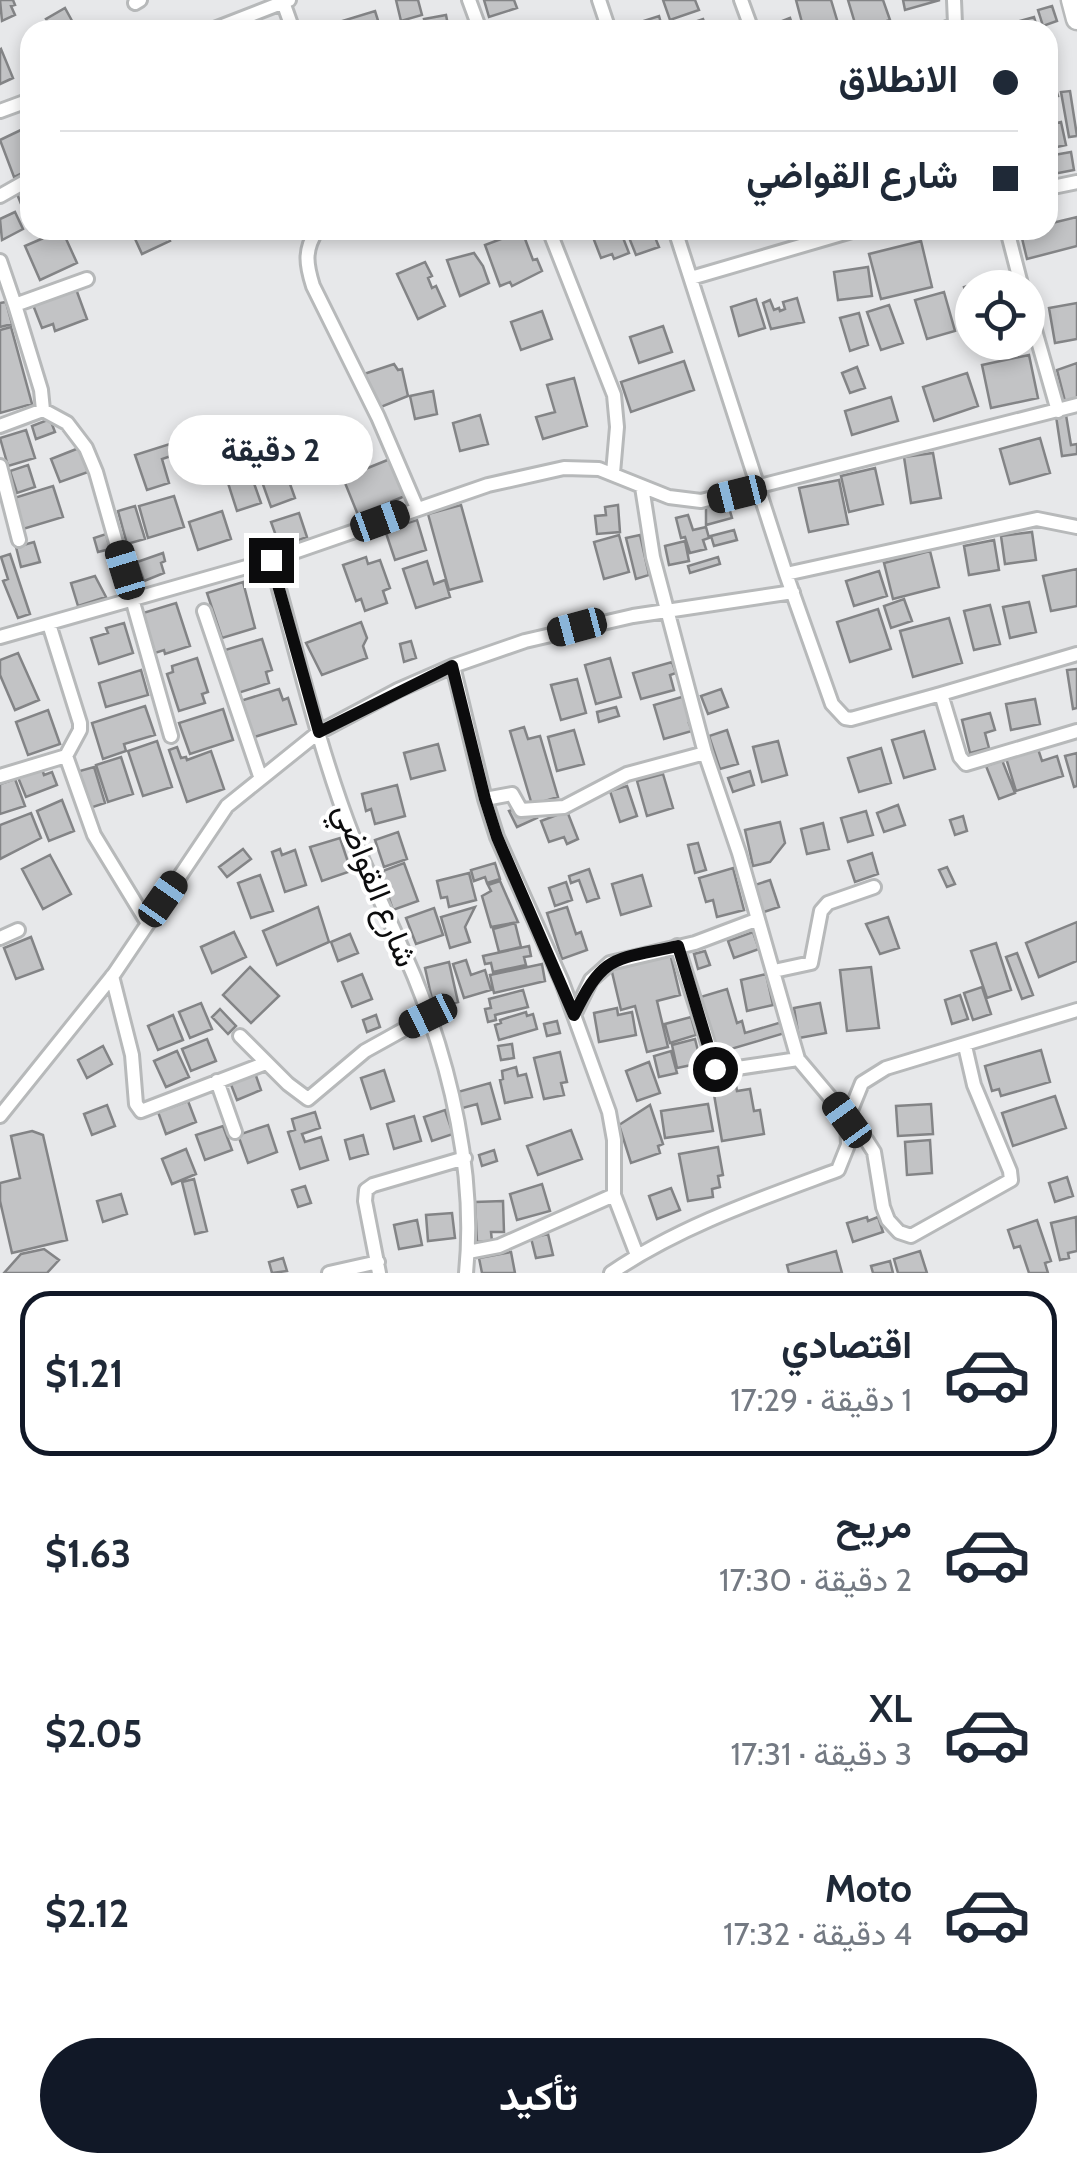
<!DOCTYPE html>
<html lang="ar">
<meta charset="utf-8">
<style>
:root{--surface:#fff;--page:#f2f2f3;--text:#1f2937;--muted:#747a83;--line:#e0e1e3;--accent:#111827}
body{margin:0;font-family:Cabin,Vazirmatn,sans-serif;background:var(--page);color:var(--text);direction:rtl;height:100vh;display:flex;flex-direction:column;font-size:38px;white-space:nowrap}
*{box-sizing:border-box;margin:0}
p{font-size:32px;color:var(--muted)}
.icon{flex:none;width:55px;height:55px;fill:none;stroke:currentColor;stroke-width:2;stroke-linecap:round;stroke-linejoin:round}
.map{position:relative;height:1273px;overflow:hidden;direction:ltr}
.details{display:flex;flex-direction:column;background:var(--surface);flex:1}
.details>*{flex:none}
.guide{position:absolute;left:20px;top:20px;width:1038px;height:220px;border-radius:30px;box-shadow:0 5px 15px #0003;direction:rtl;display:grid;align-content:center;height:220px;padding:0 40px;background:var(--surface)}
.buttons{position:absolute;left:955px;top:270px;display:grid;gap:20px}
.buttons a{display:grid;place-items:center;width:90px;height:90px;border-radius:50%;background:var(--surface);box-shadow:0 5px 15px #0003;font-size:50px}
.end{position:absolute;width:45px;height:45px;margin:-22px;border:12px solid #0c0c0d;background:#fff;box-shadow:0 0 0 5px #fff}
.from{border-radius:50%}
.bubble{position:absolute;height:70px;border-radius:35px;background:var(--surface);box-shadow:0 5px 15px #0003;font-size:32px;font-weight:700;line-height:70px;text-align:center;direction:rtl}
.car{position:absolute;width:30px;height:60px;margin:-30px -15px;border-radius:12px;box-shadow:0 0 8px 2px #0007;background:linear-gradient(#222 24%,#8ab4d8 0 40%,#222 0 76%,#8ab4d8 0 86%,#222 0)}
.guide b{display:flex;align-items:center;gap:35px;height:95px;font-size:38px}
.guide b+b{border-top:2px solid var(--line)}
.guide i{width:25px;height:25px;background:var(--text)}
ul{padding:18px 0 0;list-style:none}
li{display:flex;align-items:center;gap:30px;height:165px;margin:0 20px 15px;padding:0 20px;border:5px solid transparent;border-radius:30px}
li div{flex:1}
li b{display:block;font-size:38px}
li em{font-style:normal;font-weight:700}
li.active{border-color:var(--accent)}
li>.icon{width:90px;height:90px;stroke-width:1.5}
.button{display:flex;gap:20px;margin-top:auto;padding:20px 40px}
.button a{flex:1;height:115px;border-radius:60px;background:var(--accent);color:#fff;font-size:40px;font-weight:700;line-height:115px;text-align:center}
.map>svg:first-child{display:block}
.building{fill:#c2c3c5;stroke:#838486;stroke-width:2.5}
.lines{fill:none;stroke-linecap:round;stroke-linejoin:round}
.minor-casing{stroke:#b7b9ba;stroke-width:18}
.trunk-casing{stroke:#b7b9ba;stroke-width:25}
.minor{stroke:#fff;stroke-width:12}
.trunk{stroke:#fff;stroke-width:20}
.route{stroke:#0c0c0d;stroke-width:12}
.labels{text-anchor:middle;stroke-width:8;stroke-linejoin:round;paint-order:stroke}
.street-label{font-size:32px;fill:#0c0c0d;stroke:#fff}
</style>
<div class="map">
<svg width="1077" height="1273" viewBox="0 0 1077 1273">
<rect width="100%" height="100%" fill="#e7e8ea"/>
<path class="building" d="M0 0H13L15 5 11 6 15 15 2 21Z
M396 0H418L422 15 401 21Z
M484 0H514L517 8 489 17Z
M663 0H695L699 10 670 20Z
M796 0H831L840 30H804Z
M848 0H883L890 20 857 30Z
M903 0H940L905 10Z
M1052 6 1057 21 1043 26 1038 10Z
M65 8 77 30H53L46 19Z
M375 11 381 30H313Z
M446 15 449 30H426L424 19Z
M659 16 663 30H636L634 24Z
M1034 17 1038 30H988Z
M790 18 794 30H768L767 27Z
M703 19 707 30H678L677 28Z
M1 49 13 78 0 84V50Z
M1052 76 1058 96 1048 98V77Z
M1070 91 1077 136 1069 137 1061 92Z
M1061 122 1066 145 1048 149V125Z
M23 129 30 143V169L14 177 0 140Z
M1071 152 1074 170 1048 175V156Z
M30 183V212L25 214 15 189Z
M15 212 23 229 2 240 0 219Z
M1077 217V246L1027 259 1020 230H1048V224Z
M62 230 77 263 40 280 25 246Z
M131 230H165L170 241 142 254Z
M595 230H620L629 253 614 259 612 254 601 258 591 232Z
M626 230H652L659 247 636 255Z
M522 231 533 260 537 259 542 271 512 286 510 282 500 286 485 245Z
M921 241 932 287 881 299 869 254Z
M474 253 483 266 489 283 460 296 447 260Z
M425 262 432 276 428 278 432 288 436 286 445 306 418 319 397 274Z
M868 267 872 296 838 300 834 272Z
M1000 276 1003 288H972V315L964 287Z
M76 289 87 319 55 331 53 324 42 328 33 305Z
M944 292 955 331 927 339 915 300Z
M797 298 804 322 771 329 763 303 770 300 774 310 779 308 780 311 785 309 783 302Z
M756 299 765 328 739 336 731 307Z
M6 302 12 324 0 327V303Z
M1077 303V339L1055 343 1049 308Z
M889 305 903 343 881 350 867 312Z
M542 311 552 339 521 350 511 322Z
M859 313 868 345 850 351 840 318Z
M663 326 672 352 639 363 630 337Z
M11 327 32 404 0 413V330Z
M1029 355 1038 398 991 408 982 365Z
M684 361 694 390 631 412 621 382Z
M1077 363V401L1066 405 1057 370Z
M394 364 398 370 402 369 408 396 376 409 358 376Z
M857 367 865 388 850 393 842 373Z
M967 373 978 406 934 421 923 387Z
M574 378 587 426 543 439 536 417 555 412 547 385Z
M433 391 437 414 415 419 410 396Z
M891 397 898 421 852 435 845 411Z
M480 415 488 444 460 451 453 423Z
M1066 415 1071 445 1077 444V454L1062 456 1056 416Z
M50 419 55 432 36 439 32 426Z
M26 430 35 458 8 466 0 438Z
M203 432 210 453 185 462 177 442Z
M1040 438 1050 473 1010 484 1000 449Z
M173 443 177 454 162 459 169 483 147 490 135 455Z
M79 448 88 472 60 482 51 459Z
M933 453 941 498 911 503 904 457Z
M390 459 405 496 358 515 343 478Z
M28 465 35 487 17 493 10 471Z
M875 468 883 504 849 512 841 476Z
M285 470 295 498 271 507 261 479Z
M250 472 261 503 237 511 227 480Z
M839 480 848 524 809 532 799 488Z
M53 486 63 517 23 529 14 498Z
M174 496 184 527 148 538 139 506Z
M727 501 732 518 706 525V507Z
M461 505 482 581 449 590 428 514Z
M618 505 620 532 597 534 595 516 606 515 605 507Z
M135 506 145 539 127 544 118 511Z
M222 511 231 539 198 550 189 522Z
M299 513 307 537 280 547 271 522Z
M688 515 693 530 706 527 709 538 703 540 706 549 690 553 685 537 681 538 676 518Z
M417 520 426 550 395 560 385 530Z
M734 530 737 540 714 546 711 536Z
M1032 532 1036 560 1005 564 1001 536Z
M106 534 110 549 98 552 94 538Z
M619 535 629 572 604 579 594 542Z
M640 535 649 575 636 579 626 538Z
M994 540 999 570 969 575 964 546Z
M685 541 689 561 669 565 665 546Z
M34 542 40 562 21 567 16 547Z
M930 551 939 587 893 599 884 563Z
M163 553 165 561 161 563 164 573 144 581 137 562Z
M10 554 30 614 18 618 3 581 8 579 1 557Z
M366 557 368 564 380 560 390 588 383 591 387 603 365 611 361 599 356 601 343 565Z
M718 557 720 564 690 573 688 566Z
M427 561 434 584 445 580 450 597 416 608 403 569Z
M1077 569V606L1051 611 1043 576Z
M879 571 887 596 854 606 846 581Z
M95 576 106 597 78 606 71 583Z
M243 582 255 628 222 638 207 593Z
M904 599 912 621 891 628 884 606Z
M1029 602 1036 632 1010 638 1003 607Z
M176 603 190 646 165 654 164 650 155 653 143 613Z
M990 605 1000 644 974 650 964 611Z
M878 609 891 649 850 662 837 622Z
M949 618 962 663 913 677 900 631Z
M361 622 367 638 363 646 367 658 322 675 306 643Z
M124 623 133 653 99 664 91 638 108 633 106 628Z
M262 639 272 670 266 672 269 683 238 693 225 650Z
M411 641 416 658 404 662 400 644Z
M18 653 39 700 15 710 0 675V660Z
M197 658 208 692 202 694 205 703 179 711 167 674 173 672 172 666Z
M610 658 621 697 596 704 585 665Z
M672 662 676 673 670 675 674 690 641 699 633 673Z
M1077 669V708L1073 709 1067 670Z
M141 670 148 695 106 707 99 683Z
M577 679 586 713 561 720 551 685Z
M279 689 283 700 288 698 296 724 251 738 240 701Z
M721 689 728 707 708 714 701 696Z
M685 696 693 722 689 723 692 731 664 739 654 705Z
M1035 699 1040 724 1011 730 1006 704Z
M145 706 155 735 124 744 126 751 103 759 92 723Z
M616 707 619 716 599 722 597 712Z
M223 709 233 740 190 754 179 723Z
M48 710 60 744 28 755 16 722Z
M990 713 995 730 985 733 989 748 970 753 962 720Z
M524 727 528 739 540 736 558 797 532 805 510 731Z
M574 730 584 764 557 771 548 737Z
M727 730 738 764 720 769 709 736Z
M924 731 935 769 904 778 892 740Z
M157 741 172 787 143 796 128 751Z
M778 741 787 775 762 782 753 747Z
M438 744 445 770 411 779 404 753Z
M177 747 181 758 186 757 187 760 211 751 224 789 187 802 169 750Z
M881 748 891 783 859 792 848 758Z
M1038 749 1042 761 1057 756 1063 776 1016 791 1006 758Z
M1077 753V786L1074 787 1065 756Z
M121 757 133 794 108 802 96 765Z
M1002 760 1015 793 999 799 986 766Z
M41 766 44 775 52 772 57 785 26 797 17 775Z
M94 767 105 803 87 809 76 772Z
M750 771 754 785 733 792 728 778Z
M663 774 673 808 647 816 637 781Z
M15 779 25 806 0 814V784Z
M397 785 405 816 375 824 371 809 366 811 362 794Z
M627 786 637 816 620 822 610 791Z
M62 800 74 831 49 841 37 811Z
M898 805 905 825 884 832 877 813Z
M517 808 533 810 537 818 517 827 509 811Z
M567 811 578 839 567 844 564 837 549 842 541 821Z
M866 811 873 835 848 842 841 818Z
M31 813 41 838 0 859V825Z
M963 816 967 831 955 835 950 820Z
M780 822 785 843 770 862 753 866 745 830Z
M823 823 829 849 807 854 801 829Z
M398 832 407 859 384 867 375 840Z
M340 838 351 871 322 881 310 847Z
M698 843 706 870 695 873 688 845Z
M243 849 251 859 227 877 219 867Z
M280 849 282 855 295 850 306 885 285 892 272 852Z
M872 853 878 874 855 882 848 861Z
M50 855 71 894 43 909 22 869Z
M404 863 418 901 393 910 380 872Z
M495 863 500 879 487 883 485 877 474 881 471 870Z
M947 867 955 884 947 887 939 870Z
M733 868 744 910 717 917 713 900 706 902 699 878Z
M589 869 599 898 587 902 579 880 571 883 569 876Z
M469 873 476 900 449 907 447 897 441 898 437 881Z
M260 875 273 911 251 918 238 883Z
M642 875 651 906 621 915 612 884Z
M770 880 779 907 761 913 752 886Z
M500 881 518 922 491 927 482 896 491 891 488 885Z
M566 882 572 900 555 906 549 888Z
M318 907 329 942 277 965 263 931Z
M475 907 465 927 470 942 450 948 441 917Z
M567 907 576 934 581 932 587 950 562 959 547 913Z
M434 908 443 935 416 944 406 918Z
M888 917 899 948 880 954 866 924Z
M1077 922V961L1039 977 1026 943Z
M515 923 521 947 499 952 493 929Z
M234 932 246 957 212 973 201 947Z
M753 932 759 949 734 958 728 941Z
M350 934 358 953 338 961 331 942Z
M31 937 43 969 16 979 4 948Z
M996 943 1011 990 987 998 971 951Z
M529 946 531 956 524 957 526 965 493 972 491 963 485 964 483 956Z
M705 951 710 965 698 969 694 954Z
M670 953 680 995 657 1001 668 1047 647 1052 635 1006 621 1010 611 968Z
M1017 953 1033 995 1022 999 1006 957Z
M466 960 471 975 485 970 491 990 464 998 453 964Z
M449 962 458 1002 434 1008 425 968Z
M542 964 545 981 494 993 490 975Z
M250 967 279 996 251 1023 223 995Z
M871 967 879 1028 847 1031 840 970Z
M362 974 372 999 352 1007 342 982Z
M766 974 773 1005 747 1011 741 980Z
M982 987 991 1014 973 1020 964 993Z
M727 989 737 1023 742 1021 745 1033 782 1022 785 1033 714 1054 697 998Z
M523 990 528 1007 495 1015 496 1020 488 1022 485 1009 491 1008 489 999Z
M960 995 968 1019 952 1024 945 1000Z
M201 1003 212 1029 190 1038 179 1012Z
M820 1003 826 1033 799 1038 794 1008Z
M617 1008 618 1015 632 1012 636 1035 599 1042 594 1013Z
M220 1009 236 1026 228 1034 212 1017Z
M526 1012 527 1016 533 1014 537 1029 499 1040 495 1025 501 1023 500 1020Z
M173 1015 183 1040 158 1050 148 1026Z
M376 1015 380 1027 367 1032 363 1020Z
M691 1017 696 1035 670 1043 665 1024Z
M557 1021 560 1033 547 1036 544 1024Z
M207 1039 216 1061 191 1071 182 1049Z
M695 1039 701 1063 677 1068 672 1045Z
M512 1044 514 1058 501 1060 498 1046Z
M103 1046 112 1064 87 1078 78 1060Z
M1041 1050 1050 1082 1001 1096 999 1089 992 1091 985 1066Z
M177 1051 189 1077 166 1087 154 1061Z
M671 1051 677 1073 659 1077 654 1056Z
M560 1052 567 1082 561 1083 564 1095 544 1099 534 1058Z
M649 1062 660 1093 637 1101 626 1071Z
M516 1067 518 1076 526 1074 532 1097 505 1103 500 1080 503 1079 502 1071Z
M384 1070 394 1101 371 1109 361 1078Z
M255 1073 261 1090 237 1100 230 1082Z
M734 1074 737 1091 750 1089 754 1111 760 1110 764 1134 722 1141 711 1077Z
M490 1083 500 1119 482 1124 477 1104 459 1109 454 1093Z
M1055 1096 1066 1128 1013 1146 1002 1113Z
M188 1101 196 1122 166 1134 158 1112Z
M708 1104 713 1131 665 1138 661 1111Z
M931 1104 933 1134 898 1136 896 1106Z
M107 1105 115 1126 92 1135 84 1114Z
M650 1105 663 1144 658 1146 660 1153 631 1163 619 1125Z
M445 1110 453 1134 432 1141 424 1117Z
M315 1112 320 1128 302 1134 305 1142 321 1137 328 1160 300 1169 288 1132 295 1130 292 1119Z
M414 1116 421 1141 394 1149 387 1124Z
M268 1125 277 1152 248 1163 238 1135Z
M223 1126 232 1150 205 1160 196 1135Z
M571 1130 582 1159 538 1175 527 1146Z
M32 1131 43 1135 67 1240 12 1253 0 1201V1183L20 1178 11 1136Z
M363 1135 368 1154 350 1159 345 1140Z
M930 1140 932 1173 907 1175 905 1142Z
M718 1147 723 1175 718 1176 720 1187 712 1189 713 1197 688 1201 679 1154Z
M186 1149 196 1174 172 1184 162 1159Z
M494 1150 497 1161 482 1166 479 1155Z
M1067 1177 1073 1196 1055 1202 1049 1183Z
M194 1179 207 1231 195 1234 182 1182Z
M542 1184 550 1211 517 1220 510 1194Z
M305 1186 311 1203 298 1207 292 1190Z
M671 1188 680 1210 657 1219 649 1196Z
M121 1194 127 1214 103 1222 97 1201Z
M503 1201 504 1232H491L492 1241 477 1242 475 1202Z
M452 1213 455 1238 428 1241 426 1215Z
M867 1217 868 1221 878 1217 883 1232 853 1242 847 1223Z
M1076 1217 1077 1251 1068 1253 1069 1258 1060 1260 1051 1223Z
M417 1220 422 1245 399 1249 394 1225Z
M1037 1220 1051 1261 1045 1263 1048 1273H1029L1020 1246 1014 1248 1008 1230Z
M548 1234 553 1255 536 1258 531 1238Z
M44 1249 59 1260 47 1273H4L21 1254Z
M836 1251 842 1273H789L787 1265Z
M920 1251 927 1273H898L894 1259Z
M511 1252 515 1273H482L479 1258Z
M283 1258 287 1271 272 1273 269 1262Z
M890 1261 893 1273H873L871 1266Z"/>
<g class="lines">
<defs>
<path id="minor" d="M469 0 480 30
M599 0 609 30
M741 0 752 30
M283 2 293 30
M135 3 140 0
M212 30 289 0
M943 30 955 24 954 0
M0 111 30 100
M1048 188 1077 182
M0 196 30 179
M317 230C304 250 306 264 313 286L378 417 417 508
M549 230 614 395 617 427 613 473
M675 230 786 574 832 704 845 718 851 719 941 694
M1007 230 1022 288
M0 261 15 305
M691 278 855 230
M1028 306 1058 411
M43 410 41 390 15 305 87 279
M0 426 43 410 67 423 86 448 96 472 171 736
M0 466 19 540
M642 487 653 557 705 753 739 853 798 1059 867 1141 874 1152 883 1207 888 1220 899 1232 911 1236 1011 1180 1010 1171 974 1085 965 1046
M271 560C297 652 318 747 353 837 372 884 394 929 414 976 451 1067 476 1175 466 1273
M786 574 1037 519 1077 527
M204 611 260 776
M49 624 80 723V730L66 756 94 835 147 922
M0 637 271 560 488 485 564 468 599 469 669 497 701 501 1077 405
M1077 654 941 694 960 757 966 764 1077 731
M453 666 485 799 497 837 562 982 609 1112 614 1140V1195L637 1255
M0 776 66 756
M485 799 512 794 521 810 564 807 627 774 705 753
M0 938 18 930
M677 946 717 1071 798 1059
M774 971 811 963 821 911 828 903 874 887
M112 976 132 1055 136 1104 141 1111 266 1063
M574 1015 591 980 610 963 695 943 756 920
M240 1036 288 1084 308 1099 365 1051 428 1016
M217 1081 235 1132
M0 1116 114 974 227 806 319 732 398 690 453 666 525 641 633 616 793 592
M468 1252 499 1246 614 1195
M329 1273 378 1262
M379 1273 365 1201 366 1190 373 1185 465 1158
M611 1273C680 1226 760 1199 838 1170L848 1145 847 1120 862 1083 886 1068 1077 1010"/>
<path id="trunk" d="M1072 0 1077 19"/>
</defs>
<use href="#minor" class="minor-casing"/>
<use href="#trunk" class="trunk-casing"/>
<use href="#minor" class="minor"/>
<use href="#trunk" class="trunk"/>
</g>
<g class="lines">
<path class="route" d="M271 560 319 732 452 666 485 799 497 837 574 1015C604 953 614 960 678 946L715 1069"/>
</g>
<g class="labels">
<g class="street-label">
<text transform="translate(376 885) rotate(68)" y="11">شارع القواضي</text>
</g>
</g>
</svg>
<div class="buttons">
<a><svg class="icon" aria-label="locate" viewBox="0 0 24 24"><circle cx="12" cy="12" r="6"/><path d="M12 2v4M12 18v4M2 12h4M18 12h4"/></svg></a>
</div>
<i class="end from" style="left:715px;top:1069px"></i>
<i class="end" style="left:271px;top:560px"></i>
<div class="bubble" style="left:168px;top:415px;width:205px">2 دقيقة</div>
<i class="car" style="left:737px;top:494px;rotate:256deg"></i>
<i class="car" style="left:380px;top:521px;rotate:70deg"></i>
<i class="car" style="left:125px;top:570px;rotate:343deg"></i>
<i class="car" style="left:577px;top:627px;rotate:255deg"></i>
<i class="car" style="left:163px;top:899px;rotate:35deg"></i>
<i class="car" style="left:428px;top:1016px;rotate:244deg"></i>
<i class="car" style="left:847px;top:1120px;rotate:324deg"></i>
<div class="guide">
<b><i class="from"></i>الانطلاق</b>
<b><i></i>شارع القواضي</b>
</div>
</div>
<section class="details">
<ul>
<li class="active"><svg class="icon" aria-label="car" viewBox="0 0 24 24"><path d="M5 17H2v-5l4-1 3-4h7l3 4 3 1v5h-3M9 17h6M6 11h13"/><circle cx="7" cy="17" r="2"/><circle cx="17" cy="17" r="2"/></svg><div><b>اقتصادي</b><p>1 دقيقة · 17:29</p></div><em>$1.21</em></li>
<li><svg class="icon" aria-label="car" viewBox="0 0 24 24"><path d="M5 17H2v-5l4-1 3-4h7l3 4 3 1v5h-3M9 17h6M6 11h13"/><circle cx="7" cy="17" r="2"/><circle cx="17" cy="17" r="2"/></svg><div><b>مريح</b><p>2 دقيقة · 17:30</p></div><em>$1.63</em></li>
<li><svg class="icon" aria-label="car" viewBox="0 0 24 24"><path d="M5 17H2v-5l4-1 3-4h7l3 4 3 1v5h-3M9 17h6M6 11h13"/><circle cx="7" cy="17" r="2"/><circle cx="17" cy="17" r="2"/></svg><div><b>XL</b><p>3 دقيقة · 17:31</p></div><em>$2.05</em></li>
<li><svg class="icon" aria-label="car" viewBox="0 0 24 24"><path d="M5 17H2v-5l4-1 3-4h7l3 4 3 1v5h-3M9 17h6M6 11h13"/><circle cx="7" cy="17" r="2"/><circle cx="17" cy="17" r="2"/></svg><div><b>Moto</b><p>4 دقيقة · 17:32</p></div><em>$2.12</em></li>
</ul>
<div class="button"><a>تأكيد</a></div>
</section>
